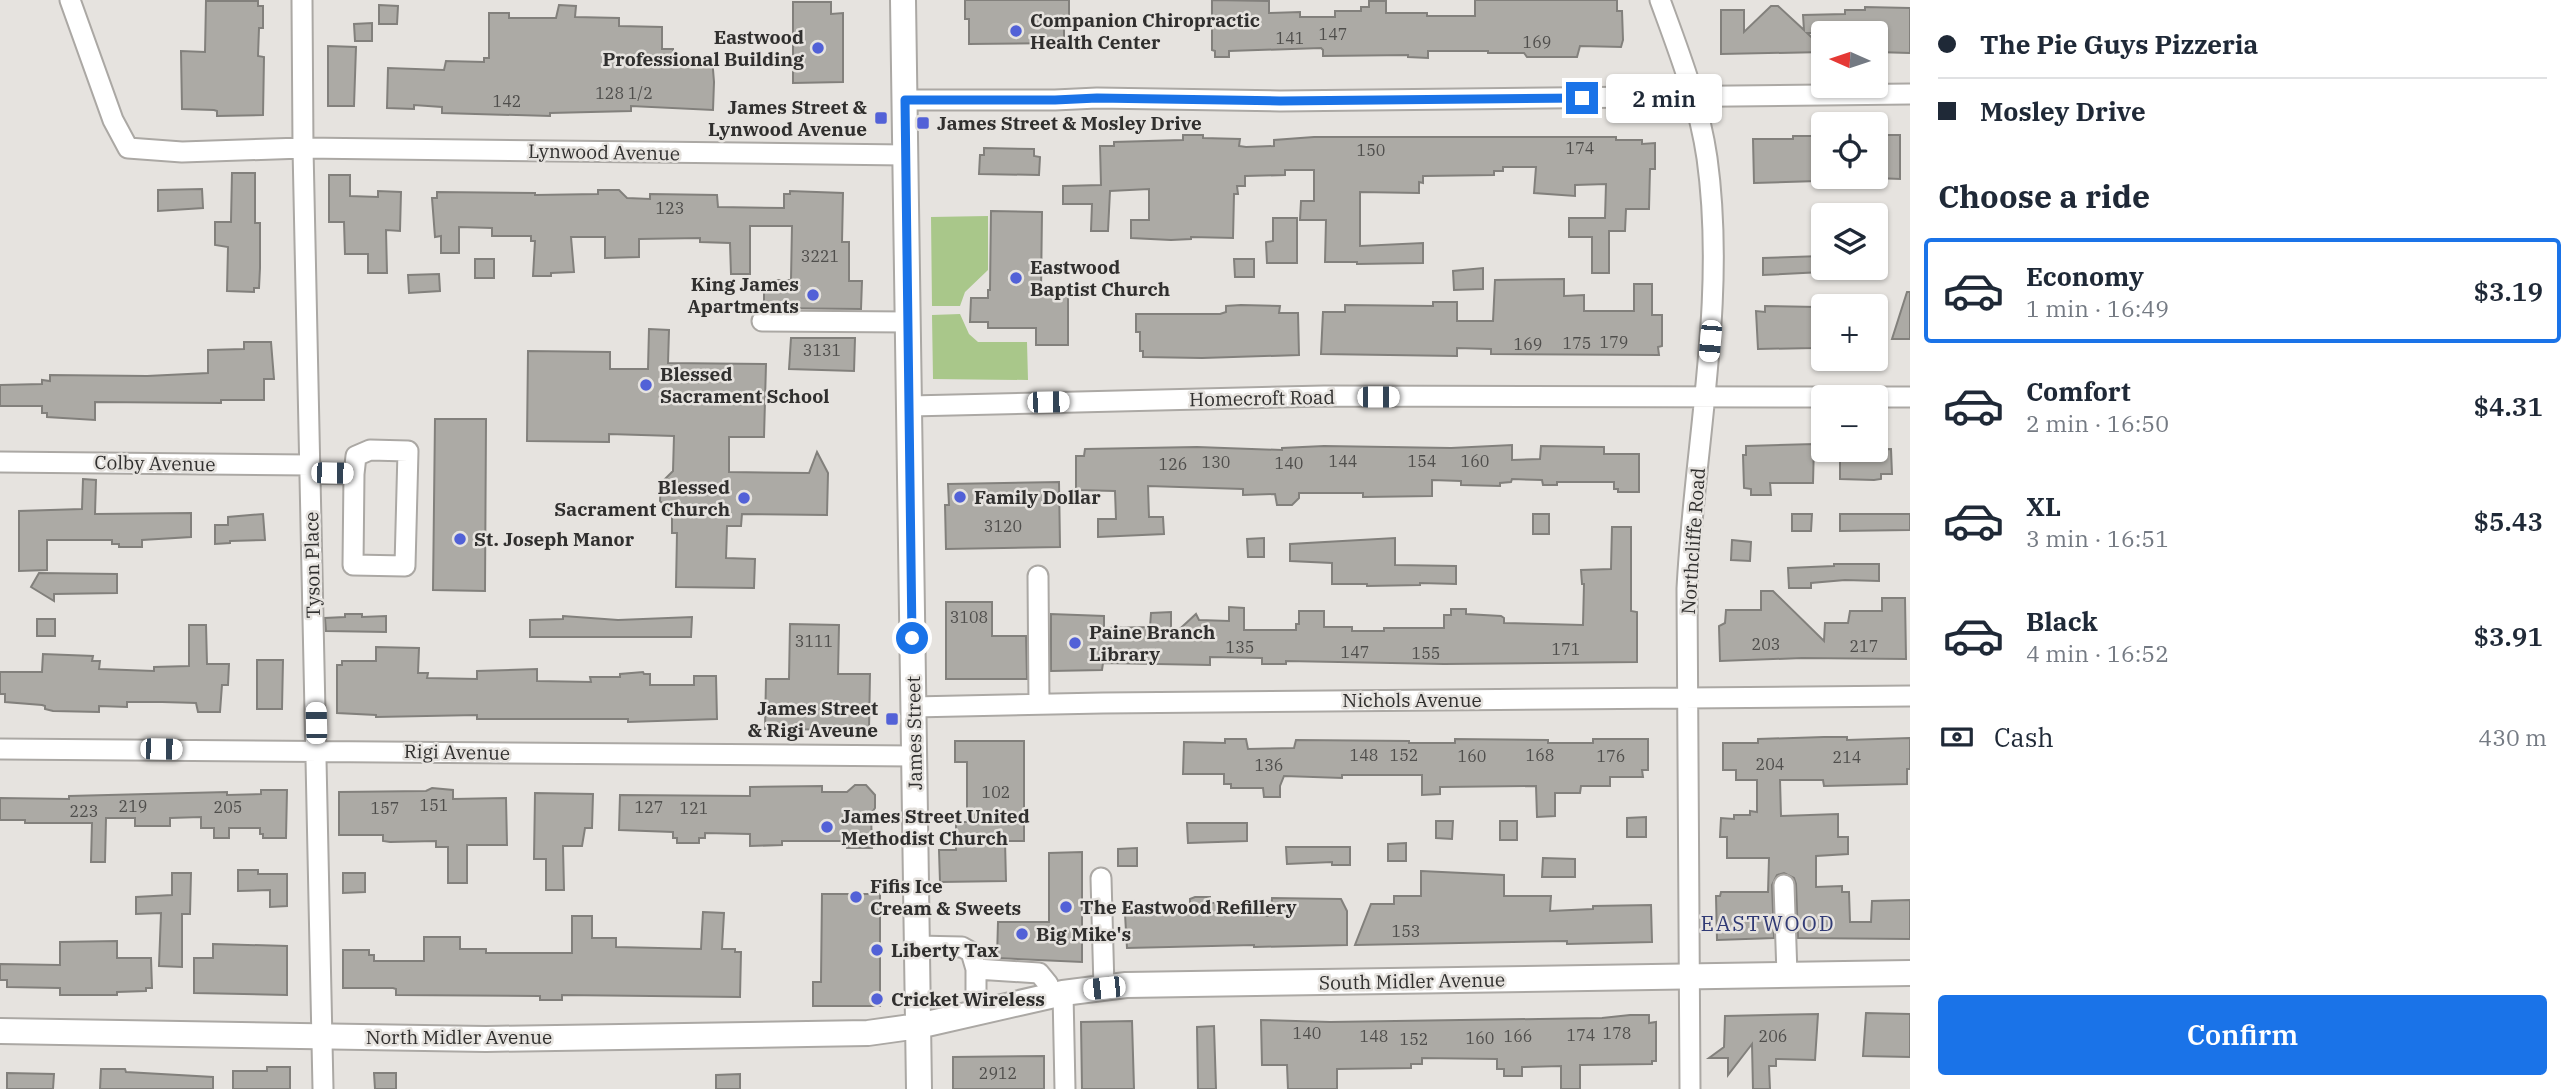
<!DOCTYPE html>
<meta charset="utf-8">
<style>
:root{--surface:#fff;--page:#f2f2f3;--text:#1f2937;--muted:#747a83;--line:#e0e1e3;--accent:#1a73e8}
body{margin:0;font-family:"IBM Plex Serif",serif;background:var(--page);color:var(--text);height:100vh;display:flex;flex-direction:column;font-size:26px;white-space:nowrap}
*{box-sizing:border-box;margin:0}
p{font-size:23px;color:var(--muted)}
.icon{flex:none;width:38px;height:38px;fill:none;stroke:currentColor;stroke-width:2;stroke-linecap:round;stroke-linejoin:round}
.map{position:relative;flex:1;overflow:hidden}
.details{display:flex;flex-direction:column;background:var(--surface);width:665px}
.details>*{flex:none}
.top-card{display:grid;align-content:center;height:154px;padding:0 28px;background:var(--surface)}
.needle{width:46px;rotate:273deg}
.fabs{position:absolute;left:1811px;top:21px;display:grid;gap:14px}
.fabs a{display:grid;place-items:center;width:77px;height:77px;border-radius:7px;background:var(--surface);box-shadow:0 2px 5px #0004;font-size:35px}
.end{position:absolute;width:32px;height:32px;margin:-16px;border:9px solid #1a73e8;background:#fff;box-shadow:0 0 0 4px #fff}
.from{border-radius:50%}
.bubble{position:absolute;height:49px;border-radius:7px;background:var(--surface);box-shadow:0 2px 5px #0004;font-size:23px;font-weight:600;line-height:49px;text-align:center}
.car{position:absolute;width:21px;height:42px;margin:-21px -10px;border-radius:9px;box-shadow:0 0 5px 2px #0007;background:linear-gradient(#fff 24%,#345 0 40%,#fff 0 76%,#345 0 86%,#fff 0)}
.top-card b{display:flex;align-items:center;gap:24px;height:66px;font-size:26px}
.top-card b+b{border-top:2px solid var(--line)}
.top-card i{width:18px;height:18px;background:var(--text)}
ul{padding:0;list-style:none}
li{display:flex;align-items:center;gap:21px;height:105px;margin:0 14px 10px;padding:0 14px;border:4px solid transparent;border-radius:7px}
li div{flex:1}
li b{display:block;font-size:26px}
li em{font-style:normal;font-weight:600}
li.active{border-color:var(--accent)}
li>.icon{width:63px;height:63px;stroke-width:1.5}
h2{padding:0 28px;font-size:32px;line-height:84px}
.pay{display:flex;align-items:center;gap:18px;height:77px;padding:0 28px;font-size:26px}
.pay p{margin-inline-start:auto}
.button{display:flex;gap:14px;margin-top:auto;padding:14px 28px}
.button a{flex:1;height:80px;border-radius:7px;background:var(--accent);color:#fff;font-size:28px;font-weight:600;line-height:80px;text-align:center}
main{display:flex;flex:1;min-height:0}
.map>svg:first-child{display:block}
.green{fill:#a9c78a}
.building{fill:#acaaa5;stroke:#82807c;stroke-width:2}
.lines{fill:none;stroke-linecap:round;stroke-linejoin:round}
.minor-casing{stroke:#aba8a4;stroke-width:23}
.major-casing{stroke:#aba8a4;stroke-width:28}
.minor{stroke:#fff;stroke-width:19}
.major{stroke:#fff;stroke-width:24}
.route{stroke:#1a73e8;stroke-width:9}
.poi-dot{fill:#5261d7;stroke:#e6e3df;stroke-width:2.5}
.labels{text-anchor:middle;stroke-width:5;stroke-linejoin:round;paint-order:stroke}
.number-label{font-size:16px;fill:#4f4e4c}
.poi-label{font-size:19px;font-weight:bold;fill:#302f2e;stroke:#e6e3df;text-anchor:start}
.street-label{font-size:19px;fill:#302f2e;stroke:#e6e3df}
.neighbourhood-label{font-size:21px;letter-spacing:2px;fill:#303a75;stroke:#e6e3df}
</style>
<main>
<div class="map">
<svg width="1910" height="1089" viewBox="0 0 1910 1089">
<rect width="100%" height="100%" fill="#e6e3df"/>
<path class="green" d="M988 216V270L965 292 960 306H932L931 217Z
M960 314 969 334 978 342H1027L1028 380 933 379 932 315Z"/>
<path class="building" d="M965 0H1069V19H1064V43L969 44V19H965Z
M1212 0 1269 1V13L1300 12V17H1335V11H1361V7H1369V1H1386V13H1427V16H1475V0H1617V11H1622L1623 40 1621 47 1580 46 1577 57H1527L1524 53H1488V51H1428V58L1408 57V55L1323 56V50L1321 48 1229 51V57H1215V51L1212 50Z
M206 1H258V6H263V28H259L258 56 264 57 263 115 217 116V111L214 110 182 109 181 51 205 52Z
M793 2H831V14L843 13V82L793 83Z
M379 5 398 6 397 24H379Z
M559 5 576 6 575 17 619 18V26L662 27V49H673V58L712 57 714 82 713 110 631 106V111L550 113V116L442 113V107L414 105V109L387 108 388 68 444 70 446 61 484 62V58H489V13H509V18H556Z
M1771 6H1778L1804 30 1803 15 1845 14V10H1865V7L1910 8V53L1876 52V33H1807L1824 49V52L1721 54V10H1744V32Z
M372 23V41H355L354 24Z
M328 46 356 47 354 106H328Z
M1183 135H1203V138L1240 139 1239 146 1246 147 1274 146V140L1314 137H1616V140H1642V144L1655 143V169H1650L1649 209H1626L1625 231H1609V273H1592V237H1569V218H1605L1606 184 1575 185V196L1534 193 1536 167H1503V171H1494V175L1423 176V183L1419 182V193L1360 192V246L1423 243V263L1357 264V262H1325L1326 220H1300L1301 201H1314V170H1285V175L1245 176V186H1237L1238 194H1234L1233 238 1191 237V239L1171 240 1131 238V220H1149V189L1110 191 1108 231H1091L1092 204H1063V186L1101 185 1100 146H1114V142L1183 140Z
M1876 135H1900V179L1876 178Z
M1793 136H1816L1817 181 1754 183 1753 139H1793Z
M984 148 1034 149V156L1040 157 1039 175 979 174 980 155H984Z
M232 173H255V223H260V268L259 288H254V292L227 291 228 247 215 245V222H231Z
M329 175H350V196L378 197V191L401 192 400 231 386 230 387 273H368V254H345L344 222H329Z
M202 189 203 208 158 211V190Z
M598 190H619L627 198 650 199V194L717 195 718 207 784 208V194H790V191L843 193 842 242H849V281H862L861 309 764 308V280H791L792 226H750V274H731L730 243 700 242V238L639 239V257L605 258V237H571L574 272 551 273V276H533L535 241H531V236H492V228L459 227V253H441V236L435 237 432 198H437V192L535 193V195L598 194Z
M991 211 1042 212 1041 291H1068V345H1036V328H988V322H970L971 298H988V290H990Z
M1273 218H1297V263H1267L1266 242 1273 241Z
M1821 256 1822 272 1763 275V258Z
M475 259H494V278H475Z
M1234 259H1254V277H1235Z
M1483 268V289L1454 290 1453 271Z
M439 274 440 291 409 293 408 275Z
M1564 279V296L1584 295V311H1634V284H1652V315H1662V346L1658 347 1659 355 1491 354V349L1457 348V356L1321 354 1323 312H1345V305L1433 306V302H1457V321H1493L1495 280Z
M1907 292H1910V339H1892Z
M1241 305 1280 306 1279 313H1298L1299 355 1202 358 1143 357V351H1140V332H1136V314H1220L1226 312V306Z
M1765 306 1817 307V329H1815L1813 348 1758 349 1756 311 1765 312Z
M649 329 669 330 668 363 766 364 764 437H729V472L809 473 817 452 828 473 827 515 742 514 741 526H727L726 558 755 559 754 588 676 587 677 533H672V514L660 501 661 483 673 471 674 436 609 434V442L527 441 528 351 610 352V369H648Z
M791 338H855L854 371 789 369Z
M244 342H271L274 379H264V400H221V403L95 402V420L47 417V413H42V406H0V385L42 384V380L50 381V375L147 376 208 373V350L244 349Z
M435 419H486L485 591 433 590Z
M1814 444 1813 483H1770L1771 495H1751V489L1744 488 1743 455H1746V446Z
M1512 445V460L1540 459 1541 446 1604 447V454H1639V492H1618V489H1614V482H1557V485H1543L1542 480 1512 479 1511 482 1500 483V486L1461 485V481L1432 480V496L1363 497V493H1299V498L1292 505H1277L1275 494 1243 495V489L1148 486 1149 517H1163L1164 534 1098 537V519H1116L1115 491 1076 490V456H1084L1085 449 1197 447 1282 450V448L1324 446 1451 448Z
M1891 449 1892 474H1881V479L1874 480 1840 479V450Z
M83 479 96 480 95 514 191 513V537L142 540V547H119V544H112V540H47V570L19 571V511L82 509Z
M1059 482 1060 547 946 549 945 505H949L948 484Z
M263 514 265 540 230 541V543L215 544V525H228V517Z
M1533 514H1549V534H1533Z
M1792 514H1812L1811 531H1792Z
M1840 514H1910V530L1840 531Z
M1612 527H1631V611L1637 612V662L1444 664 1286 661V664H1262V658L1210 657V665L1103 663 1102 670 1051 671V614L1104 616V628L1150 627 1151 613 1171 612V637L1196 614 1199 620 1229 621V607L1244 608V630H1296V624H1299V611H1324V627H1352V631H1384V628H1444V615H1451V609H1466V614L1501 616 1504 618V623L1583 625 1584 584H1582L1581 570 1611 569Z
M1264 538V557H1248L1247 539Z
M1395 538V565L1456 566V584L1420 583V585L1367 586V584H1332V563L1290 561V544Z
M1732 540 1751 542 1750 561 1731 560Z
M1834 564H1879V581L1845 580 1811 583V588H1789L1788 568 1834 566Z
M39 573 117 574V593L54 594V601L31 587Z
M1761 591H1773L1824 641 1825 623H1848L1850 611H1882V598H1905L1906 659 1802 658 1720 661 1719 626 1725 623 1726 610H1761Z
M946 602H992V636H1026L1027 679H946Z
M345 614H362V617L386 616V632L326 631 325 618 345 617Z
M563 616 618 620 692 617 691 637H530V620L563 619Z
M37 619H55V636H37Z
M790 624 839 625 838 674H870L869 730 765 729 766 679H789Z
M189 625H206L207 664H229L228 685H222L220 712H198L196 703 162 702H127V707L99 706V712L53 711 45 709V706L42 705 5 702V694H0V672H42L43 654 93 656 92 661H100L99 669 154 671V667L189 666Z
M376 647 419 648 418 673H428L427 678 477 679V671L537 669V681L591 682 590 677H620V674L643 672 644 674H650V685H694V676H716L717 719 628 722V719H477V715L376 717V715L337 713V665H342V661H376Z
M257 660H283L282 709H257Z
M1824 737H1847V740L1910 738V769H1907V784L1824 786 1823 780H1780L1781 816 1838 814V837H1848V854L1816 856V887L1842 886V892H1849L1850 922H1871L1872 901 1910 900V939L1798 938 1796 884 1794 878 1784 873 1777 875 1772 885 1774 938 1717 940 1716 896H1720L1721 892H1768L1769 858H1727V837H1720L1721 818 1734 819V815H1750V811L1757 812V780H1736V770H1723V743H1758V739Z
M1225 739H1246L1248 749 1294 748 1296 740 1409 741V743H1455V739L1548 740V743H1593V739H1648V770H1642L1643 777H1610V786H1581L1580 793H1555V816L1537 817 1536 786 1440 787V794L1422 795V775H1342V778L1284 776 1280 786V797H1264L1263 788H1231V784H1224V774H1183L1184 742 1225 743Z
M955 741H1024V841H1005L1006 881 940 882 939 850H956V822H967V762H955Z
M855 785H866L875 795V808L871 814 872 848H847V841H782V845L750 846V834L705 833V838H699V843H677V838H673V832L619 830 620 795 750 796V787L822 786V792H847Z
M432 788 453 790V799L506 798 507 845H467V883H448V847H436V841L390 842 383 841V835H339V792L426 791Z
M261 790H287L286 838H263V834H260V828H229V838H214V828H201V817L170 818V826H135V818H106L105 862H91L92 823H25V820H0V798L69 799V796L227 792V795L261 794Z
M535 793 593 794 592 828H585L582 846H563L564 890H546V859H534Z
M1646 817V837H1627V818Z
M1436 821H1453L1452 839 1436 838Z
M1500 821H1517V840H1500Z
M1187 823H1247V841L1188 843Z
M1406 843V861H1388V844Z
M1286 847H1350V865H1332V862L1287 864Z
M1137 848V866H1118V849Z
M1082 852V962L997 958 998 922H1049V853Z
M1543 858 1575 859V877H1542Z
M238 870H258V874H287V906L270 907V890L238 891Z
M1421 871 1504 875V896H1551L1550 911 1593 909V906L1651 905 1652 942 1567 944V941L1355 945 1371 904H1394V896H1421Z
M172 873H191L190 914H182V967L159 966 161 913 136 914V897L172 895Z
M343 873H365V892L343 893Z
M822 894H880V1006H813V982H821Z
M1195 897H1210V903H1217V908L1238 907 1242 916H1271L1272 898 1341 899 1347 911V945L1254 947V945L1127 948 1125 914H1168V906H1190V899Z
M703 912 724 913 722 949H735V952H741L740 997 562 995V1000H540V996L396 995V989L393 988H343V950H369V955H374V961H424V937H460V949H486V953H572V916H592V938H616V947L701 949Z
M117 941V958H151L152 988H146V991L117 992V995H60V988L7 987V980H0V964L60 965V942Z
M213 944 287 946V995L194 993V958H213Z
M1866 1013 1910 1014V1057L1863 1056Z
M1818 1014 1815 1060 1776 1059V1066H1769L1770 1089H1753L1752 1044 1728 1075V1058H1709L1724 1047 1725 1016Z
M1630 1015H1649V1023L1656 1022V1061H1652V1064L1580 1065V1089H1561V1066L1522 1067V1076H1504V1069H1497V1059L1422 1058V1064H1411V1068L1337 1069V1089H1288L1287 1065H1262L1261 1020 1330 1022 1602 1018Z
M1132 1021 1134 1089H1082L1081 1022Z
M1214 1026 1216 1089H1198L1197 1027Z
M1044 1056V1089H953V1057Z
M267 1067H290V1089H233V1071H267Z
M101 1069H125L126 1072 213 1077V1089H100Z
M7 1073 54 1074 53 1089H7Z
M374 1073H396V1089H375Z
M740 1074V1089H716V1075Z"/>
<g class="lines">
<defs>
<path id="minor" d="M70 0 113 120 128 148 182 152 303 148 906 155
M302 0 303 148 323 1089
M1660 0C1679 52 1699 103 1707 158 1727 302 1694 446 1687 589L1690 1089
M905 100H1055L1097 98 1280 101 1910 94
M762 321 909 322
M1876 397H1910
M910 406 1324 396 1824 397
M0 462 310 465
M311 473 354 474 353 565 405 566 408 451 370 450 356 456 354 474
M1038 576 1039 704
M913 707 1103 703 1910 696
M0 749 914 756
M1101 878 1104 988
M1784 885 1787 975
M917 946 962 947 971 952 976 969 1039 973 1048 984 1047 996
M1063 993 1065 1089
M976 1013V969"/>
<path id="major" d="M903 0 919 1089
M0 1031 486 1039 868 1033 918 1026 1063 993 1126 985 1910 973"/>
</defs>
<use href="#minor" class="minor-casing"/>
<use href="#major" class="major-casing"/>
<use href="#minor" class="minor"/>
<use href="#major" class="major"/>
</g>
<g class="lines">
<path class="route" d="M912 638 905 100H1055L1097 98 1280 101 1582 98"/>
</g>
<g class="poi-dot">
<circle cx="1016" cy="31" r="7"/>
<circle cx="818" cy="48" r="7"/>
<rect x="874" y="111" width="14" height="14" rx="3.5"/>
<rect x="916" y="116" width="14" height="14" rx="3.5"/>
<circle cx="1016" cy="278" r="7"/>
<circle cx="813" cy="295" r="7"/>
<circle cx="646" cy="385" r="7"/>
<circle cx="960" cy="497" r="7"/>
<circle cx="744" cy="498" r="7"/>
<circle cx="460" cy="539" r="7"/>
<circle cx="1075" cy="643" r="7"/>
<rect x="885" y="712" width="14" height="14" rx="3.5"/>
<circle cx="827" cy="827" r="7"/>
<circle cx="856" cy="897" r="7"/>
<circle cx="1066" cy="907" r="7"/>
<circle cx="1022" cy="934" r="7"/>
<circle cx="877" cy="950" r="7"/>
<circle cx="877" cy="999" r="7"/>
</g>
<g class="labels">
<g class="number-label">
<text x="1333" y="40">147</text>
<text x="1290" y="44">141</text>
<text x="1537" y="48">169</text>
<text x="624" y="99">128 1/2</text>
<text x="507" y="107">142</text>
<text x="1580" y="154">174</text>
<text x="1371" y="156">150</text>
<text x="670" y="214">123</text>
<text x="820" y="262">3221</text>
<text x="1614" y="348">179</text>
<text x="1577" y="349">175</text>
<text x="1528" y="350">169</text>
<text x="822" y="356">3131</text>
<text x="1343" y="467">144</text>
<text x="1422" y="467">154</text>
<text x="1475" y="467">160</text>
<text x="1216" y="468">130</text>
<text x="1289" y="469">140</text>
<text x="1173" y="470">126</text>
<text x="1003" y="532">3120</text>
<text x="969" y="623">3108</text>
<text x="814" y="647">3111</text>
<text x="1766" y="650">203</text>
<text x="1864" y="652">217</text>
<text x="1240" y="653">135</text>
<text x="1566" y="655">171</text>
<text x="1355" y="658">147</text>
<text x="1426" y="659">155</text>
<text x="1364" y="761">148</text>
<text x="1404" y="761">152</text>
<text x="1540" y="761">168</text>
<text x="1472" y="762">160</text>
<text x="1611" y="762">176</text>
<text x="1847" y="763">214</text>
<text x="1770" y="770">204</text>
<text x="1269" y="771">136</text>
<text x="996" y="798">102</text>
<text x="434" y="811">151</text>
<text x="133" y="812">219</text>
<text x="228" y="813">205</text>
<text x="649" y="813">127</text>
<text x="385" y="814">157</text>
<text x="694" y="814">121</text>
<text x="84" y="817">223</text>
<text x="1406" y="937">153</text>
<text x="1307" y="1039">140</text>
<text x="1617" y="1039">178</text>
<text x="1581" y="1041">174</text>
<text x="1374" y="1042">148</text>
<text x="1518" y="1042">166</text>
<text x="1773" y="1042">206</text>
<text x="1480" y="1044">160</text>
<text x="1414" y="1045">152</text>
<text x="998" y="1079">2912</text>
</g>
<g class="poi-label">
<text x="1030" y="27">Companion Chiropractic<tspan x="1030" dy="22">Health Center</tspan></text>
<text x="804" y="44" text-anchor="end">Eastwood<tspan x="804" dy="22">Professional Building</tspan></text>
<text x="867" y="114" text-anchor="end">James Street &amp;<tspan x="867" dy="22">Lynwood Avenue</tspan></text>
<text x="937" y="130">James Street &amp; Mosley Drive</text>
<text x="1030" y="274">Eastwood<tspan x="1030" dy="22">Baptist Church</tspan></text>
<text x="799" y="291" text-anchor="end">King James<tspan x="799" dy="22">Apartments</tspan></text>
<text x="660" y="381">Blessed<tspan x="660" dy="22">Sacrament School</tspan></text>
<text x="730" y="494" text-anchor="end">Blessed<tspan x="730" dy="22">Sacrament Church</tspan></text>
<text x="974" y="504">Family Dollar</text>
<text x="474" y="546">St. Joseph Manor</text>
<text x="1089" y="639">Paine Branch<tspan x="1089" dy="22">Library</tspan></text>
<text x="878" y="715" text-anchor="end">James Street<tspan x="878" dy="22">&amp; Rigi Aveune</tspan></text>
<text x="841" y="823">James Street United<tspan x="841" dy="22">Methodist Church</tspan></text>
<text x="870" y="893">Fifis Ice<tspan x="870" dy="22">Cream &amp; Sweets</tspan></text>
<text x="1080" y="914">The Eastwood Refillery</text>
<text x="1036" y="941">Big Mike's</text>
<text x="891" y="957">Liberty Tax</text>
<text x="891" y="1006">Cricket Wireless</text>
</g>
<g class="street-label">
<text transform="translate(604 152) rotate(1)" y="7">Lynwood Avenue</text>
<text transform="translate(1262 398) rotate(-1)" y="7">Homecroft Road</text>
<text transform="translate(155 463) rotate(1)" y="7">Colby Avenue</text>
<text transform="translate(1693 541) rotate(-86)" y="7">Northcliffe Road</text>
<text transform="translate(312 565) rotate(-91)" y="7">Tyson Place</text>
<text x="1412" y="707">Nichols Avenue</text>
<text transform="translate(914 733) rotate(-91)" y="7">James Street</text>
<text transform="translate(457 752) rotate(1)" y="7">Rigi Avenue</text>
<text transform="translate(1412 981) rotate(-1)" y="7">South Midler Avenue</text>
<text x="459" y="1044">North Midler Avenue</text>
</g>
<g class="neighbourhood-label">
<text x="1768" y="931">EASTWOOD</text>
</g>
</g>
</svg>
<div class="fabs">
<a><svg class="needle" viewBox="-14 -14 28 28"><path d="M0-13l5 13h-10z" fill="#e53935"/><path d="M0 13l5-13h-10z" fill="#747a83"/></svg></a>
<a><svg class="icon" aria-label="locate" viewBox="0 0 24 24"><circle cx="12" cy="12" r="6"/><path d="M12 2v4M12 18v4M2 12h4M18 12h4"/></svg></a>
<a><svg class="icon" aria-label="layers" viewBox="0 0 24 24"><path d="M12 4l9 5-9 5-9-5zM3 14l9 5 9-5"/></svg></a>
<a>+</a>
<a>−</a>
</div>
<i class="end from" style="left:912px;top:638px"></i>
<i class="end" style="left:1582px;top:98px"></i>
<div class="bubble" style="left:1606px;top:74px;width:116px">2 min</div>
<i class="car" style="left:1710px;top:341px;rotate:185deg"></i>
<i class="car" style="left:1378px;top:397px;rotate:90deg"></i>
<i class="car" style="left:1048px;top:402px;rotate:89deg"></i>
<i class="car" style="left:332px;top:473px;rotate:91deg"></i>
<i class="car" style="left:316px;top:723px;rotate:359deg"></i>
<i class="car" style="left:161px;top:749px;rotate:91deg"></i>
<i class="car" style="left:1104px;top:988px;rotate:264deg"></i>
</div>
<section class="details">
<div class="top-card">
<b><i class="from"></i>The Pie Guys Pizzeria</b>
<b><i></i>Mosley Drive</b>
</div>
<h2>Choose a ride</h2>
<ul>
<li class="active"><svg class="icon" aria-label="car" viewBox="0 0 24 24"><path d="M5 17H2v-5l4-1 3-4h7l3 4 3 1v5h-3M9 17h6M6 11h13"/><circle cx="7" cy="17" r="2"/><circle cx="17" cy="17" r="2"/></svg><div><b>Economy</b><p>1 min · 16:49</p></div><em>$3.19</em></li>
<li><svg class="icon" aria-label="car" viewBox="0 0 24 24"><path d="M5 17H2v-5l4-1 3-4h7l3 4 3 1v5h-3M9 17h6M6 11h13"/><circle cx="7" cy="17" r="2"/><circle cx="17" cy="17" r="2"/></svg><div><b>Comfort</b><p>2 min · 16:50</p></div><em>$4.31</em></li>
<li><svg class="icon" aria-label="car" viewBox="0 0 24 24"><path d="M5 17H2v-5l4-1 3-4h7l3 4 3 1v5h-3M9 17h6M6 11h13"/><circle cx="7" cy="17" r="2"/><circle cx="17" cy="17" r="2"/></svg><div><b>XL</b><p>3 min · 16:51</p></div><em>$5.43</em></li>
<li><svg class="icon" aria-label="car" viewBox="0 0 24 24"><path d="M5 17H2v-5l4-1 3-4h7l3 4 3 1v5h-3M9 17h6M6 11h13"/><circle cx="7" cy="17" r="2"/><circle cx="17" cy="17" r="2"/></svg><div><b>Black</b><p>4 min · 16:52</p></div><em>$3.91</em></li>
</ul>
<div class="pay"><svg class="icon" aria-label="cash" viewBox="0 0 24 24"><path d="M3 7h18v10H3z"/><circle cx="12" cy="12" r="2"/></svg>Cash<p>430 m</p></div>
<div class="button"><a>Confirm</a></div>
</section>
</main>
